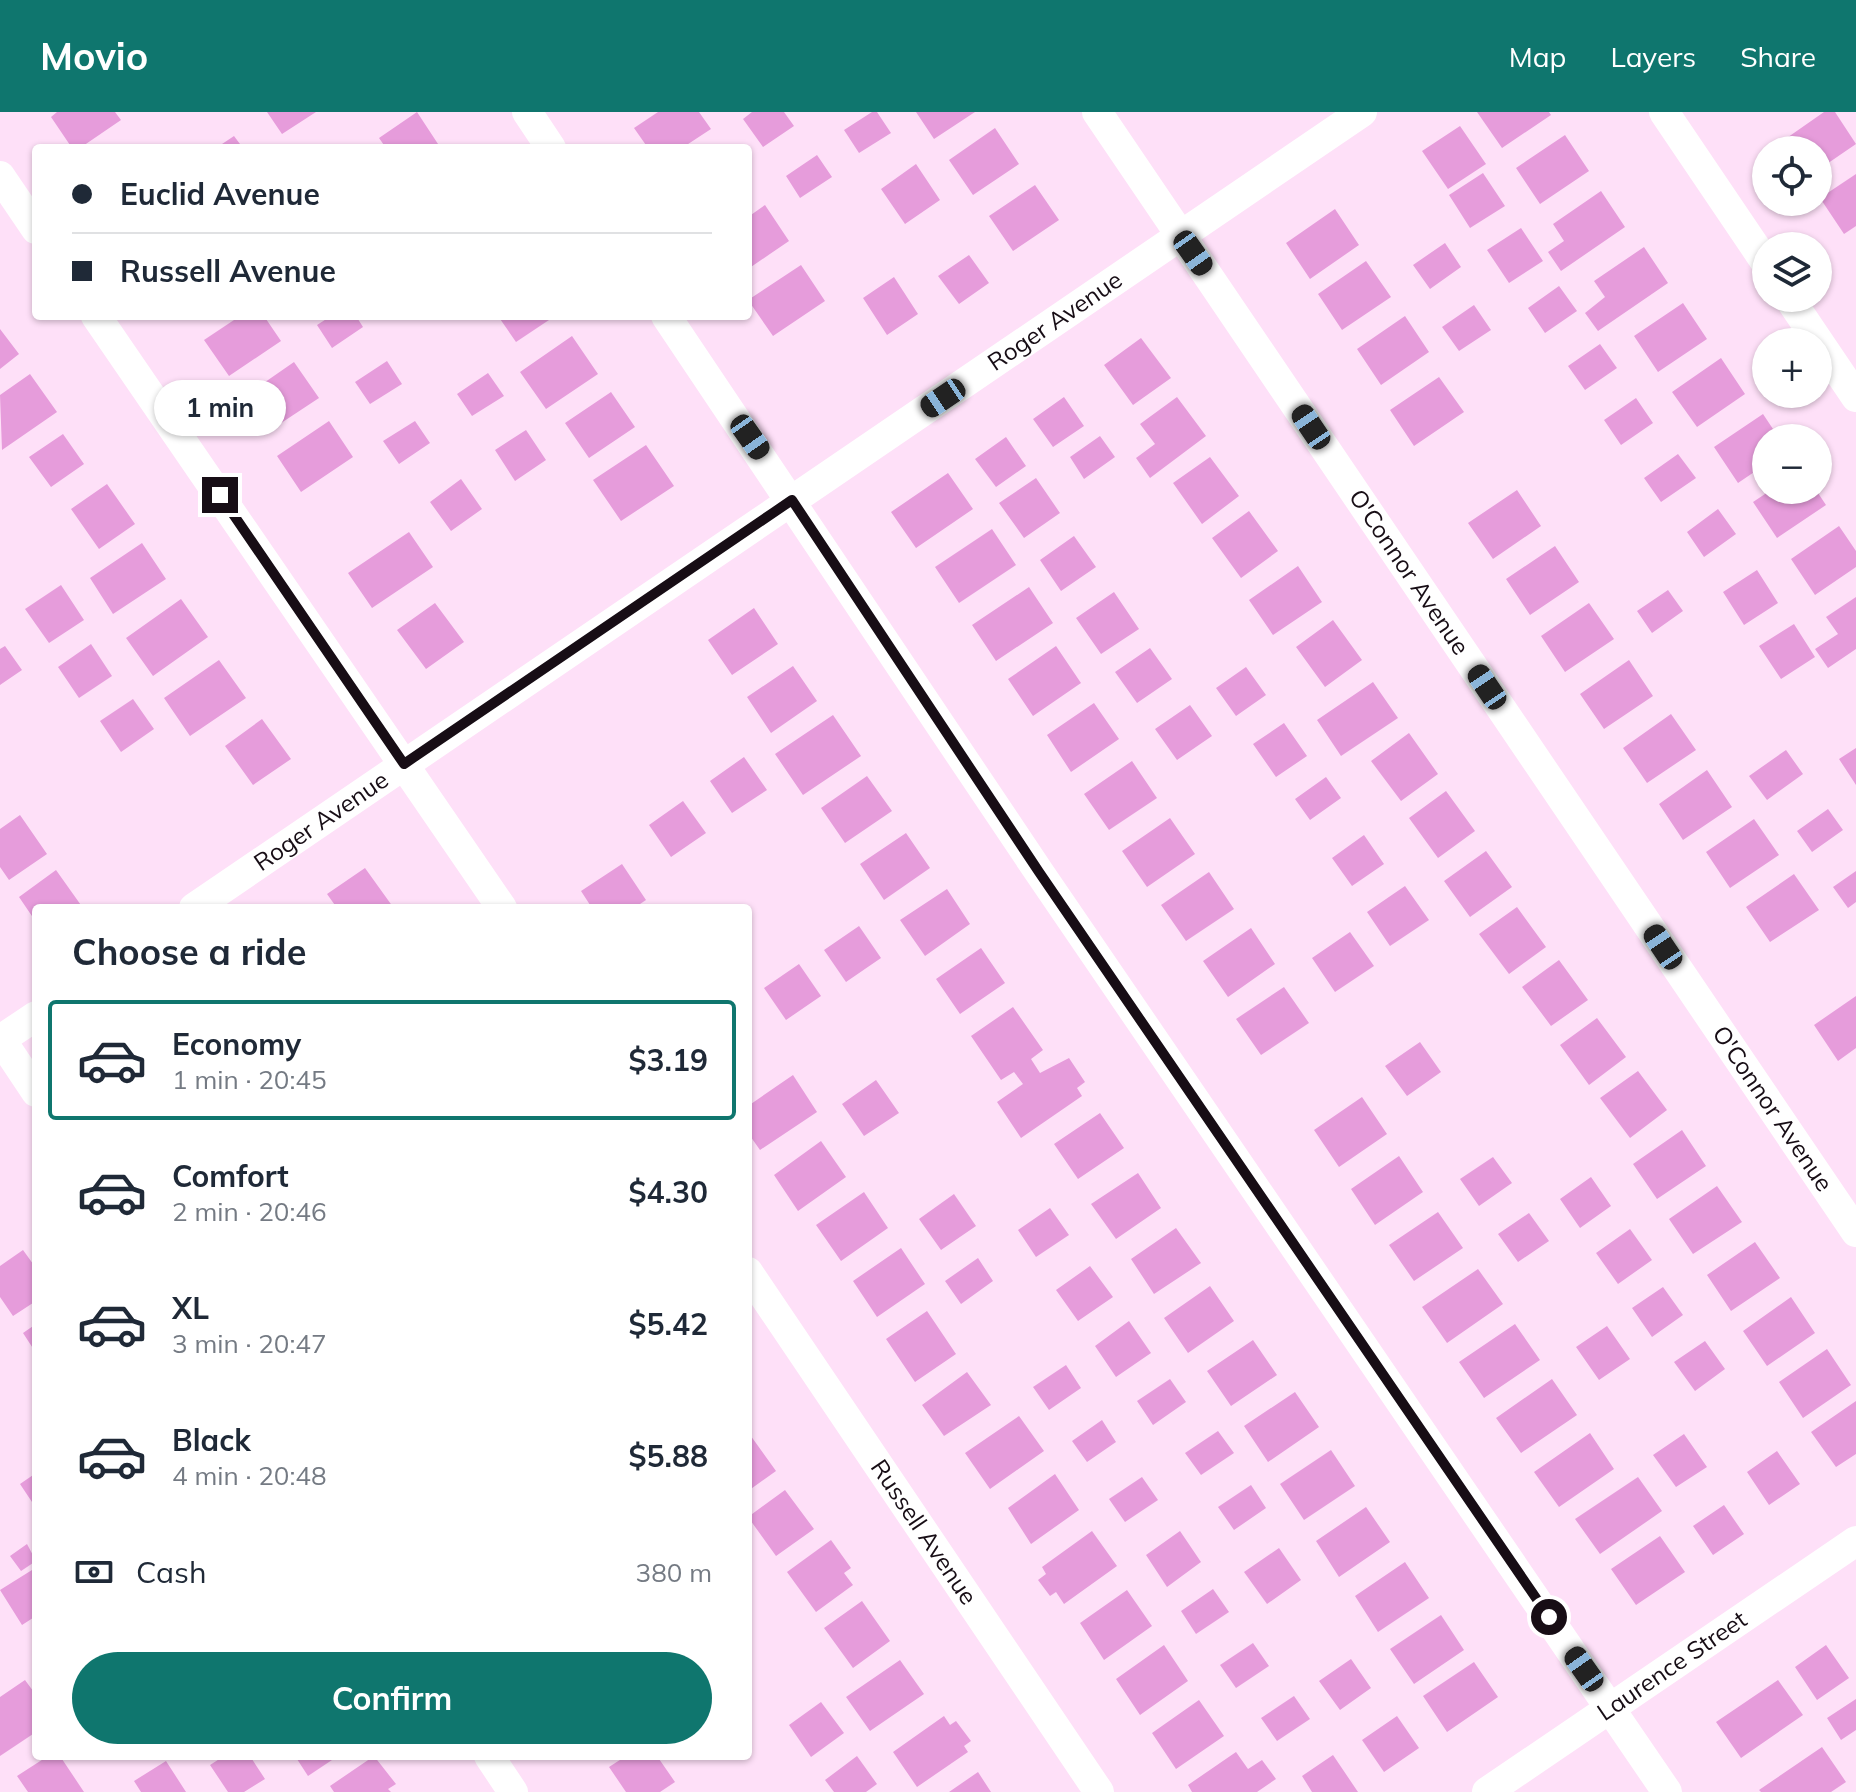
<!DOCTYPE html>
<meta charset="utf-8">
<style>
:root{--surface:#fff;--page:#f6f6f7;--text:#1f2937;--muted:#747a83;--line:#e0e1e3;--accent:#0f766e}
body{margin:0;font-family:Mulish,sans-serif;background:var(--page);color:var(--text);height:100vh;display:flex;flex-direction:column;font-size:30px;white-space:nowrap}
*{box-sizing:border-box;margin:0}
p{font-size:26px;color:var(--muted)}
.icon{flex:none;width:44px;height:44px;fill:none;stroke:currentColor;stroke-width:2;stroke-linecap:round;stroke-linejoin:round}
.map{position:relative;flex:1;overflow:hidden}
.side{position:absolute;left:32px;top:792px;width:720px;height:856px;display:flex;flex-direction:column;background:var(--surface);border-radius:8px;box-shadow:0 2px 6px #0004}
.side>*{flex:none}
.hud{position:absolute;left:32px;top:32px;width:720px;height:176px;border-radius:8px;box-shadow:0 2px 6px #0004;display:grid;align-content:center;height:176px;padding:0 40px;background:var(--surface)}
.tools{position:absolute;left:1752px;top:24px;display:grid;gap:16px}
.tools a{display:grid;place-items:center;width:80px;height:80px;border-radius:50%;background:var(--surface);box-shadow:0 2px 6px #0004;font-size:40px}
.end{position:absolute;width:36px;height:36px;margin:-18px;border:10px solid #170d15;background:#fff;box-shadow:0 0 0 4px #fff}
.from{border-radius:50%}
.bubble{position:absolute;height:56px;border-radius:28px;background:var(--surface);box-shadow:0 2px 6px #0004;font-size:26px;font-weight:700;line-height:56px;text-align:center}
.car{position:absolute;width:24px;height:48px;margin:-24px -12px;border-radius:10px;box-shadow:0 0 6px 2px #0007;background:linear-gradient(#222 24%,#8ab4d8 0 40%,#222 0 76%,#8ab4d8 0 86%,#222 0)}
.hud b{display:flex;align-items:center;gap:28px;height:76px;font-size:30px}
.hud b+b{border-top:2px solid var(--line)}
.hud i{width:20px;height:20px;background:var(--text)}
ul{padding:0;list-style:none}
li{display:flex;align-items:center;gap:24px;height:120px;margin:0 16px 12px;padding:0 24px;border:4px solid transparent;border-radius:8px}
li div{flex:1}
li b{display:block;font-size:30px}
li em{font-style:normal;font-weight:700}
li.selected{border-color:var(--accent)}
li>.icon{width:72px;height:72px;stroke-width:1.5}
h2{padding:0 40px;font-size:36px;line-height:96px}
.pay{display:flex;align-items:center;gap:20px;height:88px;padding:0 40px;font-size:30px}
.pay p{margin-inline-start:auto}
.cta{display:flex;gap:16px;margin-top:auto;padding:16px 40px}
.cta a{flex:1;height:92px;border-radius:48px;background:var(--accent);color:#fff;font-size:32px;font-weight:700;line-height:92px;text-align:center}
header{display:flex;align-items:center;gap:48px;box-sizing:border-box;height:112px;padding:0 40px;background:var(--accent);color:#fff}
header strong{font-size:38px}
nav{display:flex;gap:44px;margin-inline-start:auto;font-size:28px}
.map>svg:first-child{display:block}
.building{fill:#e69cdb}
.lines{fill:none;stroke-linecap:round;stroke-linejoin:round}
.minor{stroke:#fff;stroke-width:30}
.route{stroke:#170d15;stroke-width:10}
.labels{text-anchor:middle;stroke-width:8;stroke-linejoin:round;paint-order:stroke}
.street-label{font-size:24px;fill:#170d15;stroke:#fff}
</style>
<header>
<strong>Movio</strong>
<nav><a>Map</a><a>Layers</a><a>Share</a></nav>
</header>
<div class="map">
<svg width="1856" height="1680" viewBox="0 0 1856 1680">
<rect width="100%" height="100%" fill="#fee0f8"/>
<path class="building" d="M57 0H115L121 8 80 36H72L51 5Z
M267 0H316L282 22Z
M417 0 440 35 386 36 379 26Z
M658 0H699L711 17 682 36H648L634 16Z
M752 0H784L794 14 763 35 743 7Z
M872 0H877L891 21 859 41 844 18Z
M916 0H975L934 27Z
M1477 0H1549L1551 3 1502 36Z
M1824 0H1835L1856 32 1818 58V38H1787L1781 30Z
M1460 14 1486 52 1448 77 1422 39Z
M995 16 1019 52 973 83 949 48Z
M1565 23 1589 59 1540 92 1516 56Z
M234 24 243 36H216Z
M817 43 832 65 800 86 786 64Z
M916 52 940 88 905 112 881 77Z
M1483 61 1505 94 1470 116 1449 83Z
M1856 62V114L1844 122 1820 86Z
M1035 73 1059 108 1013 139 989 104Z
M1601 79 1625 115 1561 159 1548 140 1564 129 1553 112Z
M765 93 789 129 748 157V105Z
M1335 97 1359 133 1310 167 1286 131Z
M1521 116 1543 149 1509 171 1487 138Z
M1445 131 1461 155 1430 177 1413 153Z
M1644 135 1668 171 1598 219 1585 201 1605 185 1594 169Z
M969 143 989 171 959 192 938 164Z
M1366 149 1391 185 1342 218 1318 182Z
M801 153 825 189 773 224 748 188Z
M894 165 918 202 887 223 863 186Z
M1559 174 1577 199 1545 221 1528 196Z
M1683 191 1707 227 1658 260 1634 224Z
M1474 193 1491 218 1459 239 1442 215Z
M240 204H264L281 229 229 264 204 228Z
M331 204H356L363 215 332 236 317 213Z
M498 204H555L516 230Z
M1405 204 1429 240 1381 273 1357 237Z
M0 217 19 242 0 257Z
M572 224 598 262 546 297 520 260Z
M1141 226 1171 266 1133 293 1104 253Z
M1600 232 1617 256 1585 278 1568 254Z
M1721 246 1745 282 1697 315 1672 280Z
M387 249 402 272 370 292 355 270Z
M294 250 319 286 266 321 242 286Z
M488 261 504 284 472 304 457 282Z
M30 262 57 300 2 338 0 283Z
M1439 265 1464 300 1414 334 1390 298Z
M611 280 635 315 589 346 565 311Z
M1064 285 1084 314 1053 335 1033 307Z
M1177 285 1206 324 1150 366 1136 346 1155 332 1140 312Z
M1636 286 1653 311 1621 333 1604 308Z
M1763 302 1779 326H1766V352L1738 371 1714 335Z
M329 309 353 345 301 380 277 344Z
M415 309 430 331 399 352 383 329Z
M526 318 546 348 515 369 495 338Z
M63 322 84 352 51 375 29 345Z
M1100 324 1115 345 1084 367 1070 345Z
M1006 325 1026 354 996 375 975 347Z
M646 333 674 374 621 409 593 368Z
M1678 342 1696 366 1661 390 1644 366Z
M1210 345 1239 384 1202 412 1173 371Z
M948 361 973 397 916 436 891 400Z
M1036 366 1060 401 1024 426 999 391Z
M461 367 482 397 451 419 430 390Z
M107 372 135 412 99 437 71 397Z
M1517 378 1541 414 1493 447 1468 411Z
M1771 378H1816L1826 393 1777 426 1753 390Z
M1718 397 1736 422 1704 445 1687 420Z
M1249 399 1278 439 1241 466 1212 426Z
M1839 414 1856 439V455L1815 483 1791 447Z
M992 417 1016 453 959 491 935 455Z
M409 420 433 455 372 496 348 461Z
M1074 424 1096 455 1061 479 1040 448Z
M142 431 166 467 113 502 90 466Z
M1555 434 1579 470 1530 503 1506 467Z
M1298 454 1322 490 1273 523 1249 488Z
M1757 458 1778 491 1744 513 1723 480Z
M61 473 84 508 49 531 25 497Z
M1029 475 1053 511 996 549 972 513Z
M1668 478 1683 499 1652 521 1637 499Z
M1114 480 1139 517 1101 542 1076 506Z
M1856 485V537L1828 556 1815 537 1838 522 1826 505Z
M181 487 208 525 153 564 126 526Z
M435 491 464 530 426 557 397 518Z
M1589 491 1614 527 1565 560 1541 524Z
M754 496 778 532 732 563 708 528Z
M1333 508 1362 548 1325 575 1296 535Z
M1794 512 1815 545 1781 567 1759 534Z
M91 532 112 564 79 586 58 555Z
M5 534 22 558 0 573V537Z
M1056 534 1081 571 1033 604 1008 567Z
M1150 536 1172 567 1137 591 1115 560Z
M219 548 246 586 190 624 164 586Z
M1629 548 1653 584 1604 617 1580 582Z
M793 554 817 589 771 621 747 585Z
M1246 555 1266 583 1236 604 1216 576Z
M1373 570 1398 606 1341 644 1317 608Z
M133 587 154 617 121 640 100 609Z
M1094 591 1119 627 1071 660 1047 623Z
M1190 593 1212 624 1177 648 1155 617Z
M1671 602 1696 638 1647 671 1623 636Z
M833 603 861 644 803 683 775 642Z
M262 607 291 647 253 673 225 634Z
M1284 611 1307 644 1276 665 1253 632Z
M1409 621 1438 662 1401 689 1371 649Z
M1856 636V673L1839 647Z
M1786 638 1803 662 1767 688 1749 664Z
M744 645 767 678 732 701 710 669Z
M1132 649 1157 686 1109 718 1084 682Z
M1707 658 1732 695 1683 728 1659 692Z
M867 664 892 699 845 731 821 696Z
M1326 665 1341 686 1310 708 1295 687Z
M1446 679 1475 719 1438 746 1409 706Z
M683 689 706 721 671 745 649 713Z
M1828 697 1843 718 1812 740 1797 719Z
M20 703 47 742 9 768 0 755V717Z
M1170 706 1195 742 1147 775 1122 739Z
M1754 707 1779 743 1730 776 1706 740Z
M906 721 930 756 884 788 860 752Z
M1364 723 1384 752 1352 774 1332 746Z
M1486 739 1512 775 1470 805 1444 769Z
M622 752 646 788 634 796H592L581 779Z
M365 756 393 795 337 796 327 782Z
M56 758 83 796H36V810L19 785Z
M1856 759V790L1848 796 1833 775Z
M1209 760 1234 797 1186 829 1161 793Z
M1794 762 1819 798 1770 830 1746 795Z
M1405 774 1429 808 1390 834 1367 800Z
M947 777 970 812 925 844 900 808Z
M1517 795 1546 835 1509 862 1479 822Z
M859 814 881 846 846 870 824 838Z
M1251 816 1275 852 1228 885 1203 849Z
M1350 820 1374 854 1335 880 1312 846Z
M981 836 1005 871 960 902 936 867Z
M1559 848 1588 888 1551 914 1522 875Z
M799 852 821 884 786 908 764 876Z
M1284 875 1309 911 1261 943 1236 907Z
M1856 884V936L1838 949 1814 913Z
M1013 895 1043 938 1031 947 1040 961 1069 946 1085 970 1077 976 1082 984 1021 1026 997 990 1023 972 1014 960 1001 968 971 924Z
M1597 906 1626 945 1589 973 1560 933Z
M1420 930 1441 960 1407 984 1385 954Z
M1638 959 1667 998 1630 1026 1600 986Z
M793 963 817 1000 760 1038 748 1021V994Z
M876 968 899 1001 864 1024 842 992Z
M1362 985 1387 1022 1339 1055 1314 1018Z
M1100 1001 1124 1036 1078 1067 1054 1032Z
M1682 1018 1706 1054 1657 1087 1633 1052Z
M821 1029 846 1065 798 1099 774 1063Z
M1399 1044 1423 1080 1375 1113 1351 1077Z
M1493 1045 1512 1071 1479 1094 1460 1067Z
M1138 1061 1161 1096 1116 1127 1091 1092Z
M1591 1065 1611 1094 1580 1116 1560 1087Z
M1717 1074 1742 1110 1693 1142 1669 1107Z
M864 1080 888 1116 841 1149 816 1113Z
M954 1082 976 1114 941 1138 919 1107Z
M1050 1096 1069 1123 1036 1145 1018 1118Z
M1438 1100 1463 1136 1414 1169 1389 1133Z
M1529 1101 1549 1129 1518 1150 1498 1122Z
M1176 1116 1201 1151 1154 1182 1131 1147Z
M1630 1117 1652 1148 1618 1172 1596 1141Z
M1755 1130 1780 1166 1731 1199 1707 1163Z
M901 1136 925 1172 877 1205 853 1169Z
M23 1138 36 1156V1189L13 1204 0 1185V1154Z
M978 1146 993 1169 961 1192 945 1169Z
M1090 1154 1113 1185 1078 1209 1056 1178Z
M1478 1157 1503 1192 1447 1231 1422 1195Z
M1210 1174 1234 1209 1188 1241 1164 1206Z
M1663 1175 1683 1203 1652 1225 1632 1196Z
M1791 1185 1815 1221 1767 1254 1743 1219Z
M927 1199 956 1242 915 1270 886 1227Z
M1129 1209 1151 1241 1116 1265 1095 1234Z
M36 1212V1241L23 1221Z
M1515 1212 1540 1248 1484 1286 1459 1250Z
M1607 1214 1630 1247 1599 1268 1576 1235Z
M1253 1228 1277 1263 1231 1294 1207 1259Z
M1705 1229 1725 1257 1695 1279 1674 1250Z
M1827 1237 1851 1273 1803 1306 1779 1270Z
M1066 1253 1081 1276 1049 1298 1033 1275Z
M967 1260 991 1293 944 1324 922 1293Z
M1170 1267 1186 1290 1153 1313 1137 1289Z
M1552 1267 1577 1303 1521 1341 1496 1306Z
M1295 1280 1319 1315 1268 1350 1244 1314Z
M1856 1289V1342L1836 1355 1811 1320Z
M1019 1304 1044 1339 990 1377 965 1341Z
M1102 1308 1116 1330 1087 1350 1072 1329Z
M1218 1319 1234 1341 1201 1363 1185 1341Z
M748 1320 776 1359 748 1379Z
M1590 1321 1614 1357 1559 1395 1534 1360Z
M1684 1322 1707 1355 1676 1375 1653 1343Z
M1331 1338 1355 1374 1304 1408 1280 1372Z
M1777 1339 1800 1372 1769 1393 1747 1360Z
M36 1361V1396L20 1372Z
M1055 1362 1079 1398 1031 1432 1008 1396Z
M1142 1365 1158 1388 1125 1410 1109 1387Z
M1638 1365 1662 1399 1600 1442 1575 1407Z
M1251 1373 1266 1396 1234 1418 1218 1395Z
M785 1378 814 1417 776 1444 748 1405Z
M1724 1393 1744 1422 1713 1443 1693 1414Z
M1366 1395 1390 1430 1339 1465 1316 1429Z
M1092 1419 1117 1454 1064 1492 1056 1480 1050 1484 1038 1468 1046 1462 1042 1455Z
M1180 1419 1201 1450 1167 1475 1146 1443Z
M1660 1424 1685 1460 1636 1493 1611 1457Z
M831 1428 851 1456 844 1461 853 1473 816 1500 787 1460Z
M27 1432 36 1449 21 1459 10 1444Z
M1279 1436 1301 1468 1267 1492 1244 1460Z
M1405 1450 1429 1486 1378 1520 1355 1484Z
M32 1458 36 1464V1504L22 1513 0 1478Z
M1213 1477 1229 1500 1196 1522 1181 1499Z
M1127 1478 1152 1514 1104 1548 1080 1511Z
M862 1489 890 1529 853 1556 824 1516Z
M1441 1503 1464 1538 1414 1572 1390 1537Z
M1253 1531 1269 1554 1236 1576 1220 1553Z
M1164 1533 1188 1569 1140 1603 1116 1567Z
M1826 1533 1849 1566 1817 1588 1795 1555Z
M1351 1547 1371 1576 1340 1598 1319 1569Z
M900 1548 924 1582 870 1619 846 1585Z
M1474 1550 1498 1585 1447 1620 1423 1584Z
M25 1568 36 1583V1620L0 1644V1585Z
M1778 1568 1803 1603 1741 1646 1716 1610Z
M1294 1584 1310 1607 1277 1629 1261 1606Z
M1856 1587V1618L1841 1628 1827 1606Z
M1199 1588 1224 1624 1176 1657 1152 1621Z
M821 1590 844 1621 811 1645 789 1613Z
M944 1604 950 1613 956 1609 971 1629 964 1634 968 1640 917 1675 893 1640Z
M1397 1604 1419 1636 1384 1660 1362 1628Z
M1822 1635 1846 1670 1831 1680H1761L1759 1678Z
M1236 1640 1248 1657 1262 1648 1276 1667 1257 1680H1192L1188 1673Z
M1333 1643 1358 1680H1312L1302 1664Z
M48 1644H60L84 1680H28L17 1664Z
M224 1644H250L265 1667 244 1680H228L210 1653Z
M295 1644H338L308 1664Z
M374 1644 396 1672 388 1677 391 1680H334L330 1674Z
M626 1644H657L675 1670 660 1680H626L609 1655Z
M857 1644 877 1672 866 1680H834L825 1668Z
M166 1649 186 1680H141L134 1669Z
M978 1660 991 1680H949Z"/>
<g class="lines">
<g class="minor">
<path d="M527 0 551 36"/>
<path id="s1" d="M1097 0 1856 1120"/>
<path d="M1664 0 1766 151"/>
<path d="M0 64 36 117"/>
<path d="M1789 186 1856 285"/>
<path d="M96 204 502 796"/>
<path d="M666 204 1039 760 1667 1680"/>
<path id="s2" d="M194 796 1362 0"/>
<path d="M0 926 36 980"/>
<path d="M0 928 36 904"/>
<path id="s3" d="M748 1160 1099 1680"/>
<path d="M489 1644 513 1680"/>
<path id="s4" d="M1487 1680 1856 1429"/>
</g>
</g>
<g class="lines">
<path class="route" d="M220 383 404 652 792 388 1039 760 1549 1505"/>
</g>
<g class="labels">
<g class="street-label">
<text dy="8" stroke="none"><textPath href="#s2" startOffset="1042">Roger Avenue</textPath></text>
<text dy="8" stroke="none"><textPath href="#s1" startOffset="556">O'Connor Avenue</textPath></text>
<text dy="8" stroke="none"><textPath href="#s2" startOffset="154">Roger Avenue</textPath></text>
<text dy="8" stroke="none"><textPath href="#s1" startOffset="1204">O'Connor Avenue</textPath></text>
<text dy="8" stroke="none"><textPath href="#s3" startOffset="314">Russell Avenue</textPath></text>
<text dy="8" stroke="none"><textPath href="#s4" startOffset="224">Laurence Street</textPath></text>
</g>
</g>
</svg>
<div class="tools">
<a><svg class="icon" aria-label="locate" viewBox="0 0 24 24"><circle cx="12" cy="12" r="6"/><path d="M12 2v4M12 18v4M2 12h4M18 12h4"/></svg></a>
<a><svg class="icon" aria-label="layers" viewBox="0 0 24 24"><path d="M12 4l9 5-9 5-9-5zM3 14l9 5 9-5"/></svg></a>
<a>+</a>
<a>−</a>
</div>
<i class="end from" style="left:1549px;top:1505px"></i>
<i class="end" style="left:220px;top:383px"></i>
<div class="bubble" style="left:154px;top:268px;width:132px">1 min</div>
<i class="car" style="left:1193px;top:141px;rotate:145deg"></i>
<i class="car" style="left:943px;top:286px;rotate:236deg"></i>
<i class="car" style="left:1311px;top:315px;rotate:326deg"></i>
<i class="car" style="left:750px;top:325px;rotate:145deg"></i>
<i class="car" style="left:1487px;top:575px;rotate:326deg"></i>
<i class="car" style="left:1663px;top:835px;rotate:326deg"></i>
<i class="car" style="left:1584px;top:1557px;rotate:325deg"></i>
<div class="hud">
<b><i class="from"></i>Euclid Avenue</b>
<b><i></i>Russell Avenue</b>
</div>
<section class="side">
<h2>Choose a ride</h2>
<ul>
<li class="selected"><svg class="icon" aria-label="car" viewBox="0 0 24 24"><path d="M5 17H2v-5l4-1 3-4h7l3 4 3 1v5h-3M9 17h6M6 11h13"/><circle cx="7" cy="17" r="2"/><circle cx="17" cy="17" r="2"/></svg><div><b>Economy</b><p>1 min · 20:45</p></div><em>$3.19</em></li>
<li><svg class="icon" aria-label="car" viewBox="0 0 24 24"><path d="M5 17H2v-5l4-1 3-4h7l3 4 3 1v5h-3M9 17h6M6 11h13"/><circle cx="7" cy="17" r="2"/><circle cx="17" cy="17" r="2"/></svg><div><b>Comfort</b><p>2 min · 20:46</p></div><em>$4.30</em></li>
<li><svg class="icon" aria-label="car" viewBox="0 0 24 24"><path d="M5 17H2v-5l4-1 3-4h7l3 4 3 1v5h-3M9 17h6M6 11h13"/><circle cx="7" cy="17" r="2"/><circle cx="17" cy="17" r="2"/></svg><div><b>XL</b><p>3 min · 20:47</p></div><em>$5.42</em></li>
<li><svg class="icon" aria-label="car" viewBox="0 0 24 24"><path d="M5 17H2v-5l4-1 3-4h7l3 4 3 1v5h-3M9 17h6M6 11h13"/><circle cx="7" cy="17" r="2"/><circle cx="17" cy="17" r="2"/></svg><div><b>Black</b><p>4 min · 20:48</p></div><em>$5.88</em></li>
</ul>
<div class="pay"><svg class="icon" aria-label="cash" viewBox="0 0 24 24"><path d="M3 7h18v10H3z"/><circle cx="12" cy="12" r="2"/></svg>Cash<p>380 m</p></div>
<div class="cta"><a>Confirm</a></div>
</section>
</div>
